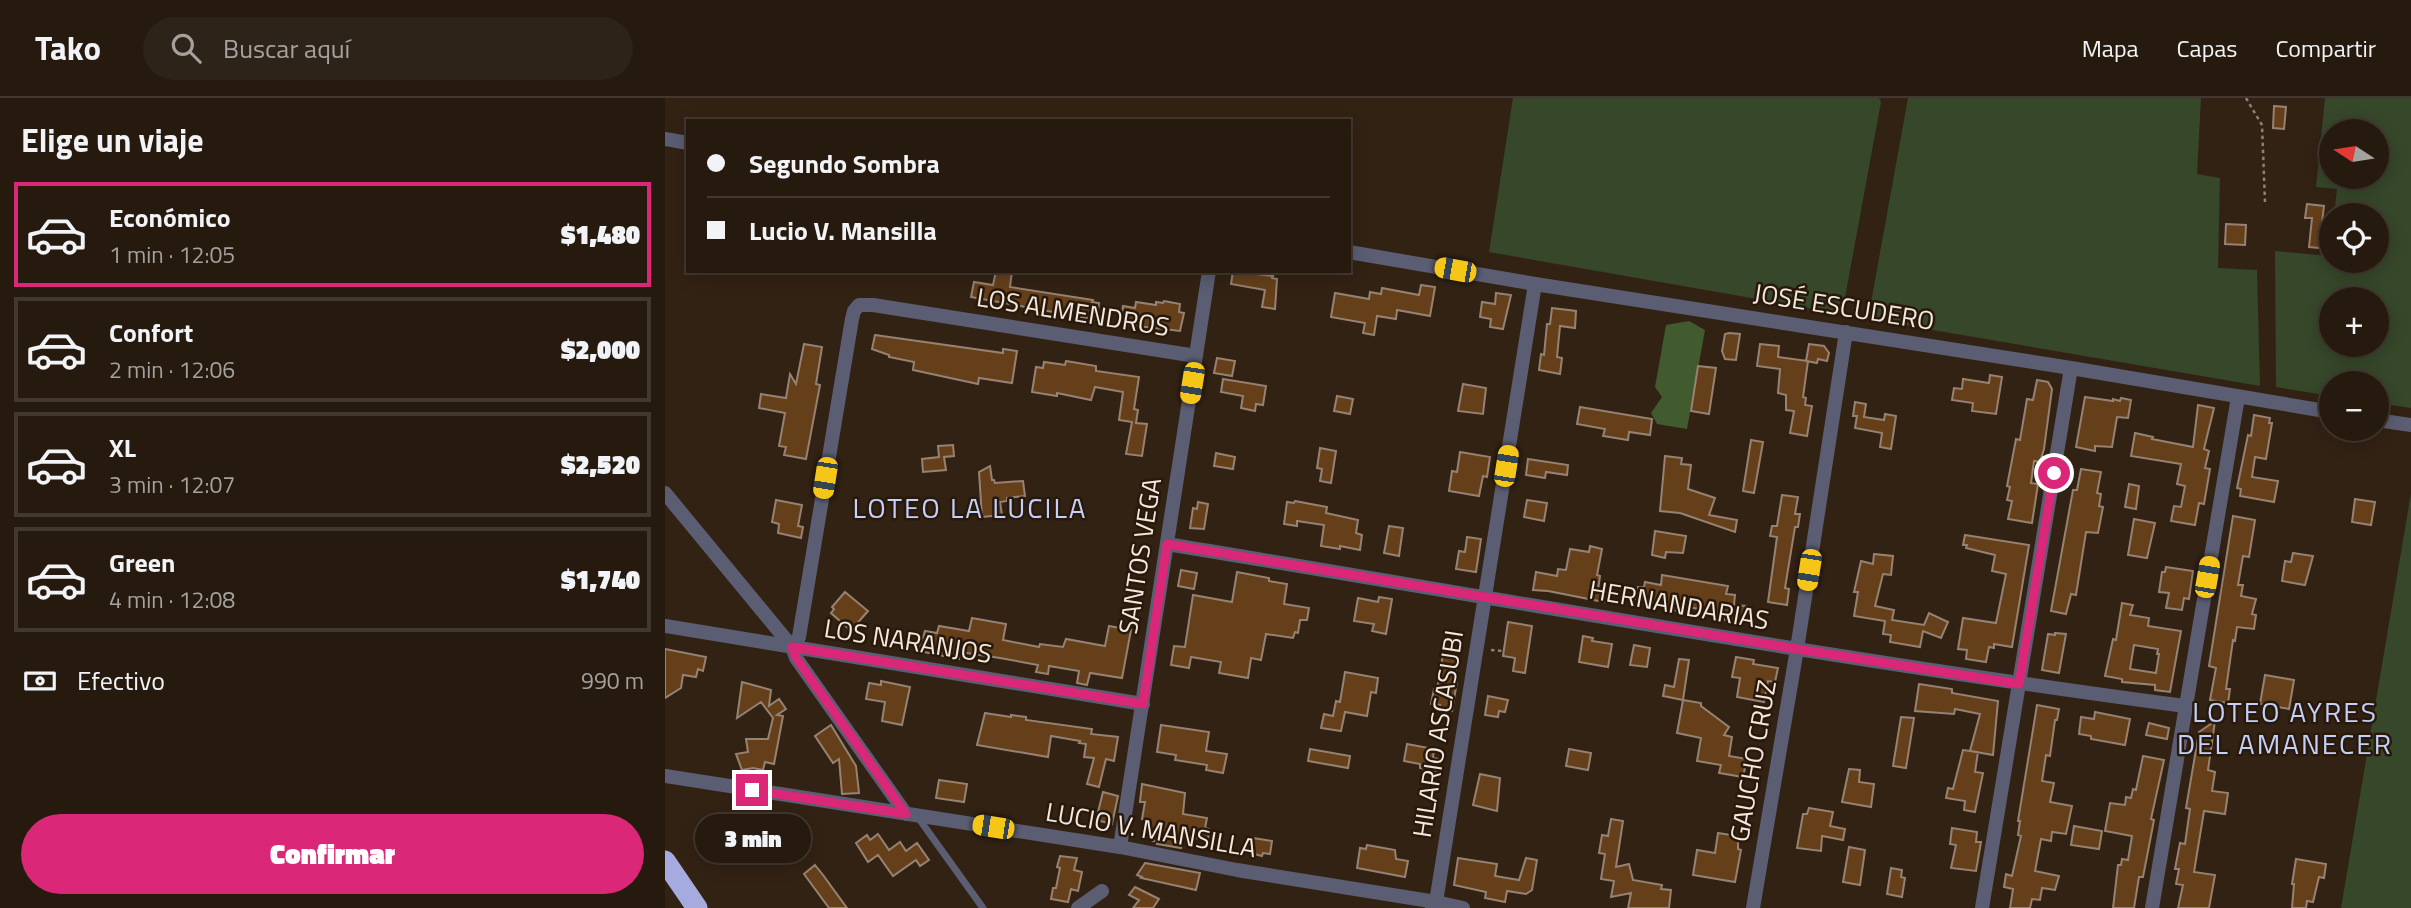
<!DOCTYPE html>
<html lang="es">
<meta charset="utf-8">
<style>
:root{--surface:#261a0f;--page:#2e2318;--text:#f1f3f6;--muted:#a4a19e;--line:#42382f;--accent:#db2777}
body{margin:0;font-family:"Titillium Web",sans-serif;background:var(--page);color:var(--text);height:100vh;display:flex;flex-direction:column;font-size:26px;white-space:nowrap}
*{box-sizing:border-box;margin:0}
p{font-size:23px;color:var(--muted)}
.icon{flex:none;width:38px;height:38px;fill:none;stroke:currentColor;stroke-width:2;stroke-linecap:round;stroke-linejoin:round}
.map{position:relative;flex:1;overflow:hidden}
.side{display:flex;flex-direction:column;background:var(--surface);width:665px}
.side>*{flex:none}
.hud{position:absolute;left:21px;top:21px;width:665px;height:154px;border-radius:0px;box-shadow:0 4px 18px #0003,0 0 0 2px var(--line);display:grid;align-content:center;height:154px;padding:0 21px;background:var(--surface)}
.needle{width:46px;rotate:282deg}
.fabs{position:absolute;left:1654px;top:21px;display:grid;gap:14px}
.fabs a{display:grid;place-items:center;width:70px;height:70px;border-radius:50%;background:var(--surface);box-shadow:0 4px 18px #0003,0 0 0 2px var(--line);font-size:35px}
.end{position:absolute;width:32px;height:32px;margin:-16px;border:9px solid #db2777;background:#fff;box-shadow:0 0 0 4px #fff}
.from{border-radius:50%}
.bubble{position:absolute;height:49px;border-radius:24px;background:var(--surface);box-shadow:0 4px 18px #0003,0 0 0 2px var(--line);font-size:23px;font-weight:800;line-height:49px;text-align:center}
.car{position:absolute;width:21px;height:42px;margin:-21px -10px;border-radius:9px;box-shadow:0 0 5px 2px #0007;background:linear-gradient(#f5c518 24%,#345 0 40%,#f5c518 0 76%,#345 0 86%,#f5c518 0)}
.hud b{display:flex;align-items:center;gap:24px;height:66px;font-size:26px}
.hud b+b{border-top:2px solid var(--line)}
.hud i{width:18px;height:18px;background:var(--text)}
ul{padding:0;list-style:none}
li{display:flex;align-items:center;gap:21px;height:105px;margin:0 14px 10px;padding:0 7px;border:4px solid var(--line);border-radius:0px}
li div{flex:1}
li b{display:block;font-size:26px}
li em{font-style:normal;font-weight:800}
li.current{border-color:var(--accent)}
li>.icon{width:63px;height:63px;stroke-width:1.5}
h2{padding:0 21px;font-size:32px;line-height:84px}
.pay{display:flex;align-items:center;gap:18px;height:77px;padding:0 21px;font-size:26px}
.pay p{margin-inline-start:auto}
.cta{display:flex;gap:14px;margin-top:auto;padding:14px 21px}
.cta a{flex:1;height:80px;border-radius:42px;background:var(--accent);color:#fff;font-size:28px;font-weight:800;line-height:80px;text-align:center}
header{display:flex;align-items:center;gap:42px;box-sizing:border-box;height:98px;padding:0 35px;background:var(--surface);border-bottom:2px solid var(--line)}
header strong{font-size:33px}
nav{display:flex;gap:38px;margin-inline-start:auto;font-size:24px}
.search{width:490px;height:63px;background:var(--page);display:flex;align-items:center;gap:18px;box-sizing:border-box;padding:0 24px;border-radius:38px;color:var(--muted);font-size:26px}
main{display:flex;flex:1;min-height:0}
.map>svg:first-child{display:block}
.green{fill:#36472a;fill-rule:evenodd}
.forest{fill:#415b2f}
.building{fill:#653f1a;stroke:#968272;stroke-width:2;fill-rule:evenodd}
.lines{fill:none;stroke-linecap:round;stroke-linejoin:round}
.path{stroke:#8d8074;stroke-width:2.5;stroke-dasharray:3.5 3.5;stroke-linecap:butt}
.lane{stroke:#5b5e73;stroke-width:7}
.street{stroke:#5b5e73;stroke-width:14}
.highway{stroke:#a5abde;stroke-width:21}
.route{stroke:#db2777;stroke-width:9}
.labels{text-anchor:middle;stroke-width:5;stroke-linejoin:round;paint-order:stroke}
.street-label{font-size:26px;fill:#f3e8df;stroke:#28190b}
.neighbourhood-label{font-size:28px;letter-spacing:2px;fill:#c4d0fa;stroke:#28190b}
</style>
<header>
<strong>Tako</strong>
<div class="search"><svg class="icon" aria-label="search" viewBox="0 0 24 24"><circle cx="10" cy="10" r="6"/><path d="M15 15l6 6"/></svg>Buscar aquí</div>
<nav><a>Mapa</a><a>Capas</a><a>Compartir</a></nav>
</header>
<main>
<section class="side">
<h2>Elige un viaje</h2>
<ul>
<li class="current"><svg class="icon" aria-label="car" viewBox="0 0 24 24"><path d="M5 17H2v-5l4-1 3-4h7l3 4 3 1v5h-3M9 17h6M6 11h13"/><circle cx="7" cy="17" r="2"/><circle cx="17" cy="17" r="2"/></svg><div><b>Económico</b><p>1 min · 12:05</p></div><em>$1,480</em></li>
<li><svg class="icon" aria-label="car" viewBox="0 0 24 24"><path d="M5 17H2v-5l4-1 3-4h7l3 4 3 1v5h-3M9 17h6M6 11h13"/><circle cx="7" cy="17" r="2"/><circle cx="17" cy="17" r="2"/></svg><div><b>Confort</b><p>2 min · 12:06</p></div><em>$2,000</em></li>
<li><svg class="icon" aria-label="car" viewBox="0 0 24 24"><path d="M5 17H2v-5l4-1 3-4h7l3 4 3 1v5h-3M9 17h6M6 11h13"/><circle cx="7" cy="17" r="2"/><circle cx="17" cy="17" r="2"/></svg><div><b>XL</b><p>3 min · 12:07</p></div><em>$2,520</em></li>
<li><svg class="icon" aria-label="car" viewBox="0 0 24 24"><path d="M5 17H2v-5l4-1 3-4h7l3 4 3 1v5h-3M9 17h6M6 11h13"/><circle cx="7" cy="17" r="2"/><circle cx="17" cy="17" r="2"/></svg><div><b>Green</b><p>4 min · 12:08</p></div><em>$1,740</em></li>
</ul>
<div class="pay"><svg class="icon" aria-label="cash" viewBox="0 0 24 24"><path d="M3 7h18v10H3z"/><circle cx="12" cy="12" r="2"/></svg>Efectivo<p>990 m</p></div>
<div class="cta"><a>Confirmar</a></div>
</section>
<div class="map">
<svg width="1746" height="810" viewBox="0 0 1746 810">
<rect width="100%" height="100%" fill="#322214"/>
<path class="green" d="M848 0H1214L1216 4 1177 216 824 154Z
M1243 0H1536L1532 76 1555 80 1553 170 1592 172 1595 288 1203 221Z
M1660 0H1746V310L1712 305V285H1666V298L1611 289 1610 153 1665 158 1666 153V163H1712V117H1669L1672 91 1651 89ZM1666 33H1712V79H1666ZM1666 201H1712V247H1666Z
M1746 395V810H1676Z"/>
<path class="forest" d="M1024 223 1040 232 1022 331 992 326 986 315 997 299 990 289 1001 227Z"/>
<path class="building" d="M1609 8 1621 9 1619 31 1608 30Z
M1642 106 1659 108 1654 150 1644 149 1647 120H1640Z
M1561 126 1581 127 1580 147 1560 146Z
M331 173H347L345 189 428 202 427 204 434 205 432 222 306 199 309 184 328 187Z
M568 173 608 178 607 180 612 181 610 211 597 209 600 192 566 186Z
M756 187 770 189 765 218 732 212 731 221 712 218 709 237 698 235 700 225 666 219 670 195 704 201 705 194 716 196 717 190 754 197Z
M831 195 846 197 838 231 825 229 826 221 815 219 817 204 830 206Z
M499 203 515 206 514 214 519 215 515 233 462 227 463 222 456 221 458 208 470 210 471 204 491 207V204L498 205Z
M887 210 911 213 910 230 895 228 892 259 897 260 895 276 874 272 876 256 879 257 882 226H885Z
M1064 235 1075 236 1071 262 1060 261 1057 253 1060 236Z
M210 237 338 255V251L352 253 347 285 314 280 313 286 248 272 249 264 224 259V257L207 251Z
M139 246 157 249 151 286 155 287 141 361 119 357 121 349 114 348 120 315 94 310 96 296 121 300 125 276 131 286Z
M1095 246 1114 248 1113 259 1143 263 1138 299 1141 300 1140 307 1147 308 1142 338 1125 335 1129 313 1121 312V297L1113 295 1115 271 1092 268Z
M1144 246 1159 248 1164 255 1162 263 1153 261 1152 265 1141 263Z
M552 260 570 263 567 278 549 275Z
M401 263 431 268V273L474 279 469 311 473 312 471 325 482 326 477 358 461 356 467 324 454 322 458 294 430 289 426 302 392 295V298L367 294 371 269 378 270 379 264 400 267Z
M1033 268 1051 270 1044 316 1026 313Z
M1325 277 1337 279 1331 316 1307 313 1308 305 1287 302 1289 290 1297 291 1298 281 1324 285Z
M558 281 601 288 598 307 591 306 590 313 576 310 578 298 556 294Z
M1372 282 1383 284 1387 291 1379 351 1375 364 1369 363 1366 385 1373 386 1367 425 1343 421 1347 403 1342 402 1345 389 1342 388 1351 341 1355 342 1362 301 1368 302Z
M798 286 821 290 818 316 793 313Z
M672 298 688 301 685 316 669 313Z
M1420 299 1448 303V301L1455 303 1456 300 1466 302 1463 320 1452 319 1447 349 1430 348V353L1411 349Z
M1190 304 1201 306 1199 319 1219 322 1220 316 1231 318 1226 351 1215 349 1217 335 1190 330 1192 318H1188Z
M1533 307 1549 310 1539 351 1544 353 1540 370 1545 371 1539 406 1534 405 1530 427 1506 423 1509 408 1516 409 1520 388 1512 386 1516 366 1466 358 1470 335 1488 339 1487 341 1528 349Z
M915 309 987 321 985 337 964 334 963 342 938 338 940 331 912 326Z
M1589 317 1605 320 1604 325H1607L1601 361 1590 359 1587 379 1613 383 1609 404 1575 398 1576 391 1572 390 1583 337 1586 338Z
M1086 342 1098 344 1089 395 1078 393Z
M288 347 289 358 279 359 281 372 258 374 257 361 274 359 273 348Z
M655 350 671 353 666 385 655 383 657 371 652 370Z
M795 354 825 359 822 379 818 378 814 398 784 393 787 373 792 374Z
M551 355 570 359 568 371 549 368Z
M1000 358 1017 360 1016 366 1026 367 1023 391 1050 400 1044 417 1072 422 1070 434 1015 415 995 413Z
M863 361 903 367 902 377 881 374 880 380 861 377Z
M325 368 327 382H329L330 385 358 383 360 398 342 400V403L335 404 337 417 317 419 314 374Z
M1416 371 1436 374 1432 395 1436 396 1434 408 1438 409 1433 435 1421 434 1411 497 1406 496 1401 516 1386 513 1408 392H1412Z
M1464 386 1474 388 1471 411 1460 409Z
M1117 397 1133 399 1130 416H1135L1133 429H1130L1120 490 1124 491 1122 507 1103 504 1112 439 1105 438 1107 428H1112Z
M1690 401 1710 404 1706 427 1687 424Z
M111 402 137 407 133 428 138 429 136 440 113 435 114 426 107 424Z
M862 402 882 405 879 423 859 419Z
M630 403 662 409 661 415 693 422 691 435 697 437 695 452 675 448V451L656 448 659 427 632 423V428L619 426 622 404 629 405Z
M533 404 543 406 539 431 525 430 528 410 532 411Z
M1568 418 1590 422 1584 459 1578 458 1573 487H1578L1576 498 1591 501 1587 516 1591 517 1589 531 1572 529 1570 543 1568 542 1561 591H1565L1563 605 1545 602 1551 570 1544 568Z
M1469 421 1490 425 1482 460 1463 457Z
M724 428 738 430 734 458 719 455Z
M990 433 1021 438 1018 455 1001 454 1000 460 987 457Z
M1300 437 1364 447 1347 549 1329 546V550L1324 549 1321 564 1301 561 1302 552 1293 551 1298 520 1331 525 1341 476 1327 473 1330 457 1301 450 1302 447H1298Z
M802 439 816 441 811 474 791 471 794 453 800 454Z
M925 448 937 451 932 477 935 478 933 492 941 494 939 504 883 493 868 492 871 474 892 478 893 471 901 472 905 451 924 454Z
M1628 455 1648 458 1640 487 1617 483 1620 463 1626 464Z
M1209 456 1228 458 1226 477 1218 476 1210 508 1229 512 1227 522 1259 527 1264 515 1283 524 1276 540 1258 533 1255 549 1225 544 1226 537 1218 536 1220 523 1189 518 1193 494H1189L1196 463 1208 466Z
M1501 469 1528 473 1524 501 1519 500 1517 512 1501 510 1504 495 1494 494 1497 474H1500Z
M516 472 532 475 529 491 513 488Z
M572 474 604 480V483L622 486 619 506 644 510 642 522H635L633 535 630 534 628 540 601 536 596 562 586 560 583 580 554 575 556 564 526 559 524 570 506 567 509 548 520 549 528 497 567 504Z
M997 477 1063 488 1061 496 1070 497 1069 507 1081 508 1078 525 1060 522V516L1023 509 1022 514 1005 512 1006 507 971 501 973 489H979L980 484 996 487Z
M180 494 203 513 189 529 187 527 184 531 166 515 169 511 167 509Z
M714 499 727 501 721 536 707 533 709 526 689 523 693 500 713 504Z
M1457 505 1468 507 1465 517 1484 520 1483 528 1516 533 1505 594 1490 592V587L1457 584V581L1440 578 1448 541 1451 542ZM1469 547 1493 551 1492 556H1494L1491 575 1465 571Z
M307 520 341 526 338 542 374 549 375 546 398 549 401 541 440 548 444 528 466 532 457 580 425 575 422 587 412 585 414 573 384 568 383 576 371 574 373 567 335 560 295 554 294 561 254 553 260 533 272 535 274 528 304 533Z
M843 524 867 528 860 575 848 573 850 560 838 558Z
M1390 535 1401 536 1394 575 1377 572 1383 536 1390 537Z
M918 538 928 540 927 543 947 546 943 569 914 564Z
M969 547 985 550 982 569 965 567Z
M0 551 41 559 38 573 33 571 31 579 18 577 16 590 0 600Z
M778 556 793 559 789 584H792L787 613 775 611V607L766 606 769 591 772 592Z
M1071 559 1089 562 1088 566 1113 570 1110 584 1103 583 1099 604 1072 599 1075 580 1067 579Z
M1014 561 1024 562 1018 602 998 598 1000 587 1009 589Z
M680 574 713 580 711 595 706 594 702 618 680 614 676 633 656 630 659 616 668 618 671 603 675 604Z
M1600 577 1629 582 1624 611 1595 606Z
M216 583 245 589 237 627 217 623 220 604 201 601 204 585 216 587Z
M77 584 106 592 104 608 114 601 121 611 112 617 118 618 109 666 100 664 98 672 88 670 77 672 71 656 83 654 81 641H103L108 620 96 604 72 620Z
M1254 586 1287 591V595L1333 603 1328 657 1305 653 1315 616 1290 611 1289 616 1250 613Z
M823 598 843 602 840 614 834 613 833 619 820 617Z
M1018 602 1036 605V608L1064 629 1059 637 1067 639 1064 658 1082 661 1078 679 1054 675 1056 667 1032 663 1036 640 1012 635Z
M1372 607 1394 611 1392 622H1390L1385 658 1381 657 1377 683 1389 685 1385 704 1407 708 1401 736 1387 734 1386 743 1376 741 1370 773 1394 778 1390 792 1377 790 1375 802 1367 801 1365 810H1345L1348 791 1339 789 1341 776 1347 778 1356 738 1353 737 1355 723H1353Z
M1430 614 1465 621 1460 647 1426 641V638L1414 636 1416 619 1429 621Z
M320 615 346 619V617L361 619V622L427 631 426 636 453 639 449 663 441 661 434 689 422 686 429 660 419 659 421 646 414 645 415 643 386 638 383 659 312 647Z
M1236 619 1249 620 1241 670 1228 668Z
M1550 623 1543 672 1550 674 1547 693 1563 695 1560 716 1539 713 1529 774 1550 777 1544 810H1513L1518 787 1511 786 1514 771H1510L1515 745 1520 746 1525 711 1521 710 1534 634Z
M1484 625 1504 630 1502 641 1481 637Z
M166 627 191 668 194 695 177 696 174 661 168 665 150 638Z
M496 627 544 634 541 653 562 656 558 675 541 672 542 667 510 662 511 657 492 654Z
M742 646 769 651 768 660 774 661 772 673 755 670V666L739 663Z
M645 651 685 658 683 670 643 663Z
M904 651 926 655 923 672 901 668Z
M1298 652 1313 654 1310 674 1318 675 1310 714 1299 712 1300 703 1281 700 1283 690 1288 691Z
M1478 658 1499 662 1486 721 1489 722 1484 748 1478 779H1474L1469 810H1448L1453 767H1456L1457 761 1463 762 1467 738 1440 733 1445 705 1460 707 1461 699 1466 700 1468 691 1471 692Z
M1184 671 1195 672 1194 684 1209 686 1206 709 1177 704Z
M815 676 835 680 832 713 808 707Z
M274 682 302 686 299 704 271 700Z
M477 686 520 695 518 716 542 720 540 730 544 731 543 742 518 738 516 750 492 746 493 743H488L489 740 479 738 482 722 477 721 480 704H475Z
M438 694 453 698 447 726 431 722Z
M1144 710 1168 714 1165 728 1180 731 1178 742 1157 738 1156 753 1132 750 1138 716H1142Z
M946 721 958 723 951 769 964 766 968 782 997 787 996 791 1006 792 1004 810H963L966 795 946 799 949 783 936 781 940 756 934 755 937 737 943 738Z
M1409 728 1437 733 1434 751 1406 747Z
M1287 730 1312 734 1311 744H1316L1311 773 1286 770 1291 747 1285 746Z
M1053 735 1073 738V751L1076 752 1070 784 1028 777 1032 752 1050 755Z
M213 736 224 752 235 744 241 753 252 745 264 762 255 768 251 762 228 778 213 757 203 764 191 745 202 737 205 742Z
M588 740 607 743 605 756 598 755 597 758 585 755Z
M702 747 730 752 731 761 743 763 740 779 692 770 695 750 701 751Z
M1184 749 1200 752 1195 787 1178 784Z
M395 758 412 760 409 772 417 774 413 793 406 791 403 804 386 801 388 790H391L395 770 392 769Z
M793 760 832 766 830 778 854 782 861 760 872 762 867 792 861 796 842 793 840 804 820 800 821 794 789 787Z
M1631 761 1661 766 1659 780 1654 779 1648 804 1642 803 1641 810H1627L1629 786H1627Z
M480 765 535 775 531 792 476 780 477 779 472 777Z
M150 767 158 777 182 810H164L139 776Z
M1226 770 1237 772 1236 779 1240 780 1237 799 1222 796Z
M470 789 494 801 488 810H468L474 802 464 797Z"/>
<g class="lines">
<path class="path" d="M1581 0 1597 27 1600 104
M826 552 838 553"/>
<path class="lane" d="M252 718 318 810"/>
<path class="street" d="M0 41 23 45
M684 154 870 186 1406 270 1666 314
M1712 322 1746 327
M0 395 127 549 131 560 241 716
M502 446C841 502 1179 563 1520 608
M0 528 478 606
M127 549 134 539 187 221 189 213 194 207H208L531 258
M0 678 455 749 572 772 771 804 798 810
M455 749 544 173
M413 810 437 793
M767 810 771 804 870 186
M1088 810 1132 551 1181 234
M1317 810 1406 270
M1487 810 1573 299"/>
<path class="highway" d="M0 763 32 810"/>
</g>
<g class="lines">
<path class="route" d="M87 692 241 716 131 560 127 549 478 606 502 446 1132 551 1354 586 1389 375"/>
</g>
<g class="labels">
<g class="street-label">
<text transform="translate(1179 209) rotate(9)" y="9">JOSÉ ESCUDERO</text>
<text transform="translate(408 214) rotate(9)" y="9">LOS ALMENDROS</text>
<text transform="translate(475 458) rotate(-81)" y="9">SANTOS VEGA</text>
<text transform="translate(1014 507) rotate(10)" y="9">HERNANDARIAS</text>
<text transform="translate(243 543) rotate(9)" y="9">LOS NARANJOS</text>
<text transform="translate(773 636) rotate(-81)" y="9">HILARIO ASCASUBI</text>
<text transform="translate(1088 663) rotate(-80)" y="9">GAUCHO CRUZ</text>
<text transform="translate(486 732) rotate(10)" y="9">LUCIO V. MANSILLA</text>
</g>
<g class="neighbourhood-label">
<text x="305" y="420">LOTEO LA LUCILA</text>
<text x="1620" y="624">LOTEO AYRES<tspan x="1620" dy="32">DEL AMANECER</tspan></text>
</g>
</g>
</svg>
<div class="fabs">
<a><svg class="needle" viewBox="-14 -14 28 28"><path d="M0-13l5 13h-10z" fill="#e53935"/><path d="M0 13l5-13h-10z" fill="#a4a19e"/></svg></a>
<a><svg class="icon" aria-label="locate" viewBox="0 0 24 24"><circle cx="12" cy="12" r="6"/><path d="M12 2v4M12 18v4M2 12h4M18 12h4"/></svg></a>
<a>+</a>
<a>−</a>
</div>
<i class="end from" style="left:1389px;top:375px"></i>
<i class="end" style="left:87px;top:692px"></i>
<div class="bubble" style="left:30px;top:716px;width:116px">3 min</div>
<i class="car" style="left:790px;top:172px;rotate:280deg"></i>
<i class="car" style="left:527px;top:285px;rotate:189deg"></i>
<i class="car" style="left:841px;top:368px;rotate:9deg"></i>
<i class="car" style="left:160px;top:380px;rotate:189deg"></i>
<i class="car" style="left:1144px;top:472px;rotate:189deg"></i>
<i class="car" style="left:1542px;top:479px;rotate:10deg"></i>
<i class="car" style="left:328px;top:729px;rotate:279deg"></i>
<div class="hud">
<b><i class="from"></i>Segundo Sombra</b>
<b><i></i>Lucio V. Mansilla</b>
</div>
</div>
</main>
